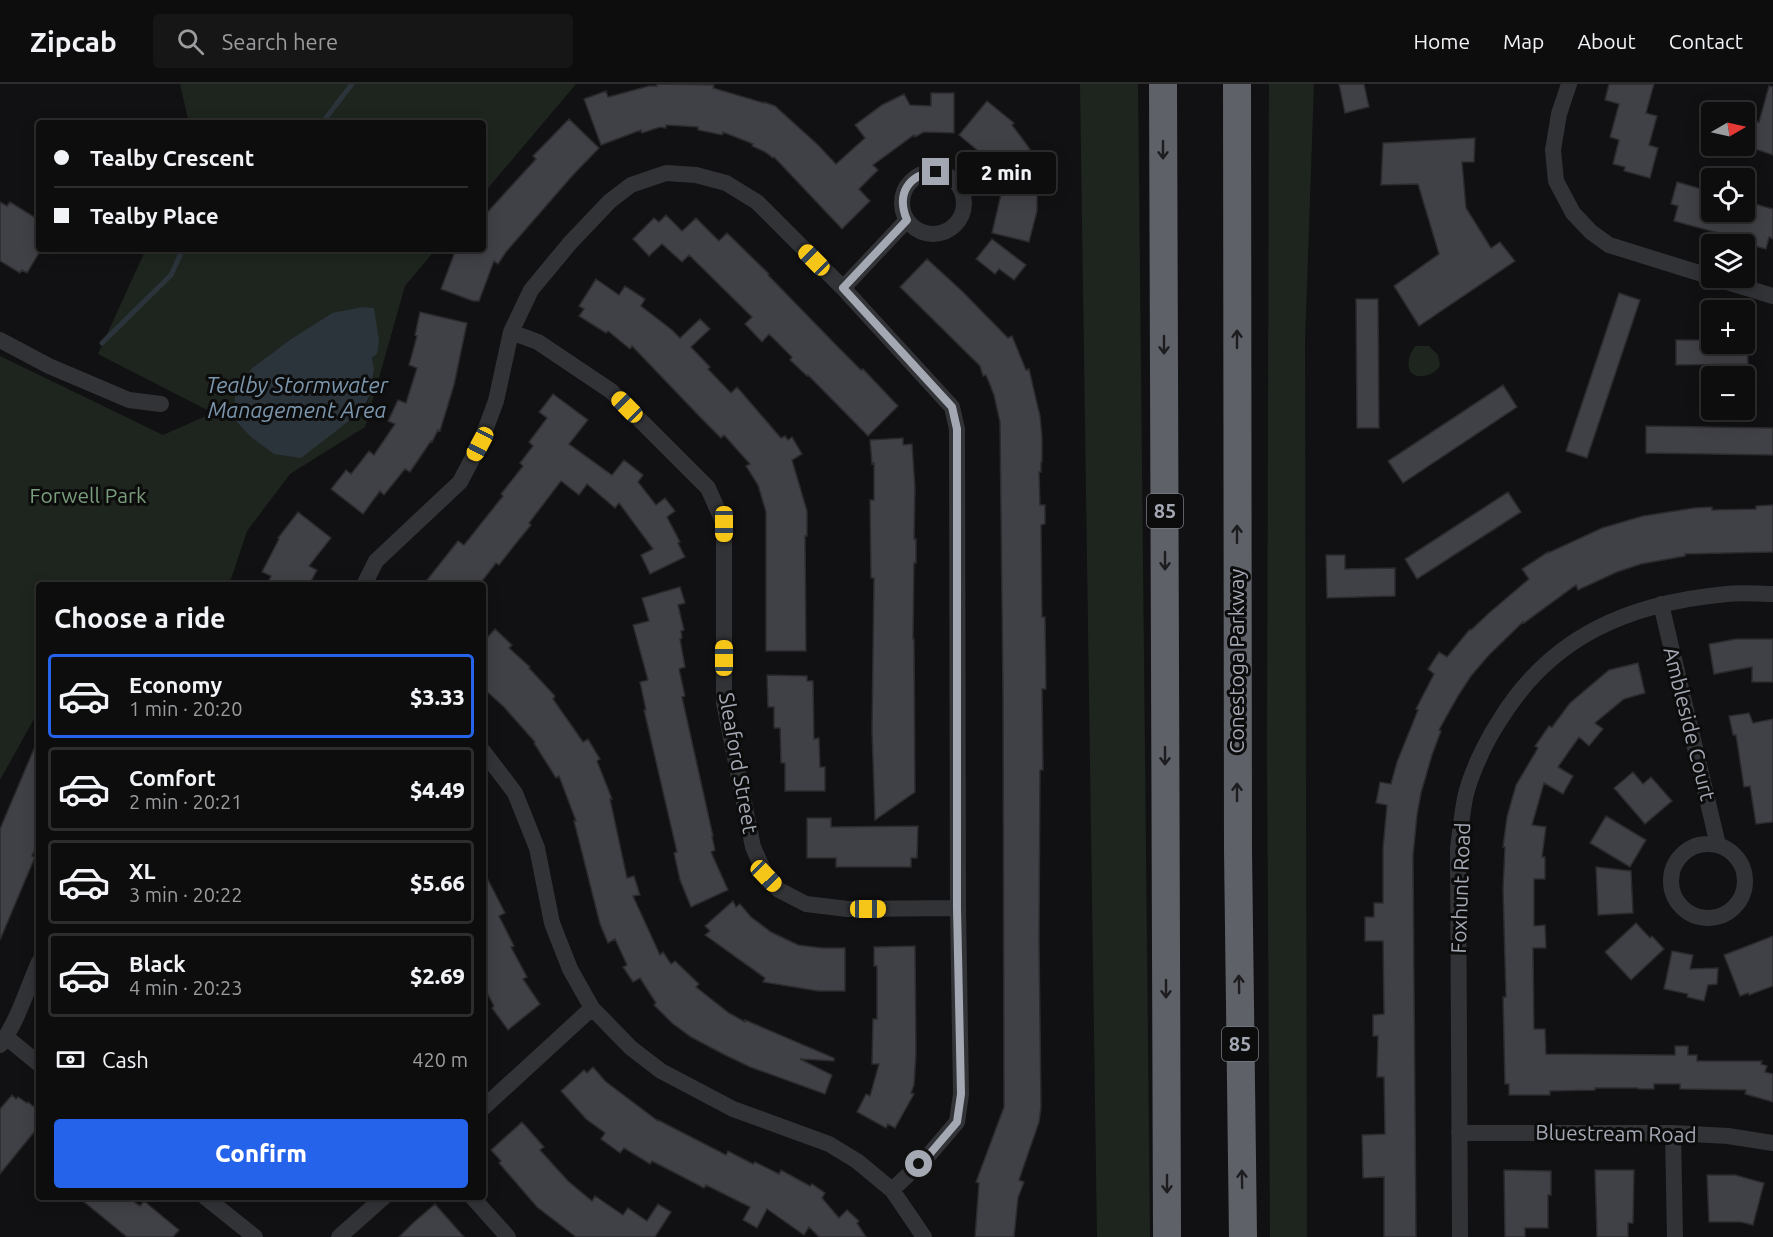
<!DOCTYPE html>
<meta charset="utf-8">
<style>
:root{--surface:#0d0d0e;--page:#161617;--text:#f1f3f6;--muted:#9a9c9e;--line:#2d2d2e;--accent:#2563eb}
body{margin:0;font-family:Ubuntu,sans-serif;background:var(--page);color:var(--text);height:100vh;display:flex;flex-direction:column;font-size:22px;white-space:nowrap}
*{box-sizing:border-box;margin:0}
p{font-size:20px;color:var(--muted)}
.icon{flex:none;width:33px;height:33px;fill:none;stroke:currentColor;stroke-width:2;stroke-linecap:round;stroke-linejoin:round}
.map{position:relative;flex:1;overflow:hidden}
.details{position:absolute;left:36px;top:498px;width:450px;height:618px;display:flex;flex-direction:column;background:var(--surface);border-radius:6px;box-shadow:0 3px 15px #0003,0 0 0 2px var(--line)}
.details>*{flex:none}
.top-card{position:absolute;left:36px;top:36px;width:450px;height:132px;border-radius:6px;box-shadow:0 3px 15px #0003,0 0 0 2px var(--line);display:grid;align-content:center;height:132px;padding:0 18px;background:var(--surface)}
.needle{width:39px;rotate:81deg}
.buttons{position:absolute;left:1701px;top:18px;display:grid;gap:12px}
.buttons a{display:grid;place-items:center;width:54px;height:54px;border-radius:6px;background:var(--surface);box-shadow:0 3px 15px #0003,0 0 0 2px var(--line);font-size:30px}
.end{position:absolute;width:27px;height:27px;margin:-14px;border:8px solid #a3a8b3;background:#111;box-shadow:0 0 0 3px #111}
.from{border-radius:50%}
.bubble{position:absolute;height:42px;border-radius:6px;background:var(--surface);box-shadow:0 3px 15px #0003,0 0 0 2px var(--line);font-size:20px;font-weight:800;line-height:42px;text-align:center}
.car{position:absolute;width:18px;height:36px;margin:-18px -9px;border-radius:8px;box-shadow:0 0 4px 2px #0007;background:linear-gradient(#f5c518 24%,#345 0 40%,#f5c518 0 76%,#345 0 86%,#f5c518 0)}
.top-card b{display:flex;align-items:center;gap:21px;height:57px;font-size:22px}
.top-card b+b{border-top:2px solid var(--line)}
.top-card i{width:15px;height:15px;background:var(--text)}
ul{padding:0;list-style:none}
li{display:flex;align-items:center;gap:18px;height:84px;margin:0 12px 9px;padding:0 6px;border:3px solid var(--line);border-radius:6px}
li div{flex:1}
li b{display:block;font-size:22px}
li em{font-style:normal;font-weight:800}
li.current{border-color:var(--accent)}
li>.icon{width:54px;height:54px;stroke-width:1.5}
h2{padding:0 18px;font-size:27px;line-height:72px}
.pay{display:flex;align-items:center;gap:15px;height:66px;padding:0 18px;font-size:22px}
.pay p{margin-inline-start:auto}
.action{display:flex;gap:12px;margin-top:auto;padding:12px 18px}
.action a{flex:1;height:69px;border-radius:6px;background:var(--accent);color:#fff;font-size:24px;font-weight:800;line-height:69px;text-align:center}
header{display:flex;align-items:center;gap:36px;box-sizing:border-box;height:84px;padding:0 30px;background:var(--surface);border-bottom:2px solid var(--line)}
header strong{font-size:28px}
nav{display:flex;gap:33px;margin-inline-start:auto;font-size:21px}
.search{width:420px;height:54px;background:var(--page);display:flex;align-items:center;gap:15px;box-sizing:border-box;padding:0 21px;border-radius:6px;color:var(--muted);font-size:22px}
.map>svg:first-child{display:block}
.green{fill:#1e251e;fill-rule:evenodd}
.water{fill:#2b343a}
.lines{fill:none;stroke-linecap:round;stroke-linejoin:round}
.stream{stroke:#2b343a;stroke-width:5}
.building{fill:#404146;stroke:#2b2b2e;stroke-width:1.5}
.minor{stroke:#323337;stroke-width:16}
.motorway{stroke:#5f6168;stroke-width:28}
.oneway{stroke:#1d1d1f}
.route{stroke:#a3a8b3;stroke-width:8}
.labels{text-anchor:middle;stroke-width:6;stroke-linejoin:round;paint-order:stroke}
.shield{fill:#0c0c0d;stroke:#767981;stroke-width:1.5}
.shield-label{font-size:20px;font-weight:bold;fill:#a3a8b3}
.park-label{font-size:21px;fill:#7a9d7c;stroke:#0c0c0d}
.street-label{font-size:21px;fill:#a3a8b3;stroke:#0c0c0d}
.water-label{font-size:22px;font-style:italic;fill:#7b96ad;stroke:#0c0c0d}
</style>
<header>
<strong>Zipcab</strong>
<div class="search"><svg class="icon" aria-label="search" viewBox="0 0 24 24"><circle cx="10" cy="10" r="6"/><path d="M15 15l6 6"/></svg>Search here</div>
<nav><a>Home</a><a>Map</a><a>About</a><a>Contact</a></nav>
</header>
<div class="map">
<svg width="1773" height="1153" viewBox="0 0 1773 1153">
<rect width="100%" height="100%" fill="#111113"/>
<path class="green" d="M180 0H576L483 110V39H189Z
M1080 0H1138L1150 1153H1097Z
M1269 0H1314L1305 257 1307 1153H1270L1267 669Z
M146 165H436L405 202 365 343 290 390 247 447 229 501H39V626L0 696V272L163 351 213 329 98 270ZM332 229 377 270 372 274C375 291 373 316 360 329 351 336 341 343 332 349L252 284 291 255Z
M1415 262H1429L1438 271 1440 282C1429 297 1405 296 1409 276 1409 271 1413 267 1415 262Z"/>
<path class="water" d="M363 223 374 224 379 257 377 270 372 274 374 285 370 311 362 327 301 374 274 370 251 353 234 335 235 307 252 284 291 255 332 229Z"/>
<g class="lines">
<path class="stream" d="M322 39 352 0
M102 259 171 191 183 165"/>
</g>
<path class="building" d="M657 0 714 1 713 4 764 19V18L775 22 818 61 836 80 865 54 855 41 882 21 904 10 910 21 931 22V9H954V49L924 48 915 53 914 51 873 81 878 86 859 105 870 117 842 145 774 73 773 74 765 68 752 62 753 60 723 48 722 51 698 46V43L666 41V44L660 43 642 49 641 46 601 61 584 15 606 7 608 13 649 2H657Z
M1339 0H1364L1369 23 1345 29Z
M1609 0H1654L1646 29 1657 32 1649 61 1658 64 1650 94 1624 87 1625 83 1613 80 1619 56 1610 53 1619 20 1605 16Z
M1769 2 1773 3V71L1749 63 1756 37 1759 38Z
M987 17 1014 39 1012 41 1030 65 1001 86 959 51Z
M569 35 599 64 573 91 506 168 498 180 494 177 479 217H473L441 205 456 165H483V133L536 75 533 72Z
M1475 54 1474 78H1462L1466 124 1491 164 1500 158 1515 177 1419 242 1394 202 1439 170 1418 100 1381 101 1383 59Z
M1004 97H1037V127L1029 158 992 149Z
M1677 98 1712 108V128H1744V117L1773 125V155L1769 153 1766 165 1751 161V163L1732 157 1733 153 1674 137 1678 122 1671 120Z
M0 118 7 122 10 118 39 136V169L27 189 22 186 20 189 0 177Z
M666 131 682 147 696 134 719 157 727 149 769 190 768 191 837 262 861 286 863 285 898 322 868 352 808 291 807 292 790 276 792 273 769 250 762 258 745 240 752 233 689 171 682 178 662 160 649 172 633 155 654 134 659 138Z
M992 155 1026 181 1014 196 999 185 995 190 976 175Z
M927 175 962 207 1008 254 1012 252 1026 286 1029 285 1040 332 1042 353V378H1041V388H1039L1040 421H1045V440L1041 441 1042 533H1045L1046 605H1042L1043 686H1040L1039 855 1041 1023 1039 1038 1019 1096 1024 1098 1018 1114 1014 1153H975L979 1099 976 1098 1004 1023 1003 612 1000 338 994 311 986 291 983 292 980 282 900 203Z
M596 195 619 211 625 202 645 215 641 222 672 246 680 254 700 235 710 245 691 263 710 283 708 285 731 309 737 303 781 354 785 352 788 356 792 353 802 370 792 376 807 427V452H805L806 567H766V428L758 401 746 382 750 380 724 351 721 354 701 334 632 262 630 265 608 247 606 249 579 232 584 225 579 222Z
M1619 209 1640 216 1587 374 1566 367Z
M1356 215H1378L1379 344H1357Z
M420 228 467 239 454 301 440 347 438 346 432 358 431 357 410 388 405 385 384 411 380 407 363 430 331 405 346 386 351 390 369 367 374 371 395 340 388 337 398 316 406 319 417 284 409 281 417 252 415 251Z
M1676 256H1712V260H1747L1748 280 1676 281Z
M1503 301 1517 323 1403 399 1388 377Z
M553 310 588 336 569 360 612 391 624 376 643 391 638 398 656 421 665 414 675 427 667 433 680 458 678 459 685 473 650 490 641 471 653 465 619 419 615 424 587 400 579 411 561 397 529 439 531 441 517 458 499 481 496 479 479 501H423L458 457 464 461 503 412 501 410 523 382 520 379 533 362 529 358 547 334 539 328Z
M1646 342 1773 344V371L1646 369Z
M903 354V361L912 360 915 405 914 455H916V479H914L913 555H914L915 708 875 736 872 646 874 494H871L870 416H874V379L872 380 870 356Z
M1508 408 1521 428 1417 495 1405 475Z
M1773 421V468L1685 470V472L1641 480 1617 488 1578 506 1576 501 1524 539 1523 538 1489 571 1471 592 1458 612 1439 646 1441 647 1432 671 1421 709 1417 731 1413 772 1416 1153H1384V1093L1363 1094 1362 1051 1385 1050 1384 993H1377L1378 952H1373V931L1384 930 1383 857H1365V833H1374V819H1383V764L1387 721 1376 719 1380 698 1391 700 1397 678 1418 626 1416 625 1434 590 1428 585 1439 568 1447 573 1470 545 1471 546 1489 529 1529 495 1522 485 1548 468V469L1602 444 1643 432 1694 424 1712 423V426L1756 425V422Z
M298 428 331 454 309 482 317 486 309 501H267L271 492 262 488 279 455 278 454Z
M1326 471H1345V485L1395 484V512L1327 514Z
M680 503 685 519 678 521 684 546 681 547 682 554 680 555 685 583 679 585 685 612 682 613 713 752H712L715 766 711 768 728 806 691 823 680 796 674 769 677 768 644 626H646L640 598 648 596 633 541 649 537 642 514Z
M495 545 512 561 509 564 530 583 529 584 555 612 553 615 583 658 588 655 600 675 597 677 612 715H610L627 794 634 792 640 811 633 812 660 871 663 868 671 880 675 877 699 900 696 903 729 929 745 938V936L834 974V977L800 975 832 991 825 1010 750 983 723 970 691 953 672 939 654 921 656 919 640 894 633 898 623 883 627 881 615 855 608 859 600 840 574 737H576L559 692 556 694 534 659 535 658 504 623 483 604V558Z
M1736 555H1773V598H1752V583L1714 590 1709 560Z
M1638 579 1645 609 1624 615 1595 639 1603 645 1589 662 1579 653 1558 683 1573 692 1563 710 1544 699 1532 741 1546 743 1542 773H1545V795H1534V842L1545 841 1546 864H1533L1534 945H1545L1546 970 1675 971V962H1688V971H1697V977H1762L1761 980 1767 982 1765 988 1773 990V1018L1745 1010 1746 1006 1680 1005V1000H1654V1005H1638V1004H1595V1006L1550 1007V1011H1509V1000H1505L1503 913H1506L1503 805 1505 763H1503L1507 733 1516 701 1538 664 1535 662 1549 642 1552 643 1570 619 1609 586Z
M767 591 807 592V597H813L814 655 819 654 820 683H825V707H785V679H781L780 644H774V623H768Z
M1749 629 1753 639 1773 635V738L1756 740 1750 702 1744 703 1736 651H1733L1729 632Z
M39 653V756L32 772 35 773 0 856V745Z
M1633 688 1643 700 1651 693 1672 717 1645 740 1614 704Z
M1606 732 1646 756 1630 783 1590 759Z
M807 734H831V743L918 742 917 774H911V783H836V774H807Z
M1596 783 1631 787 1633 829 1598 831Z
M483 786 505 829 499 832 514 862 511 863 527 893 523 895 540 920 508 946 492 924 494 922 483 901Z
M733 817 736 823 740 820 751 833 771 848 798 861 822 864H845V907H818L763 898 765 894 705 851 710 847 705 842Z
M1636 839 1650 854 1652 852 1664 865 1631 896 1605 868Z
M1773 852V902L1749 911 1748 909 1740 912 1724 871Z
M915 862 916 969 914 1001 911 1009 914 1010 895 1044 888 1040 886 1044 857 1028 866 1010 870 1012 879 980H872L873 935H877V882H874V863Z
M1672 867 1693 871 1690 885 1718 884 1717 900 1708 901 1704 917 1687 913 1688 910 1664 905Z
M593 983 605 997 658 1037V1036L726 1071 728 1067 753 1080 755 1078 779 1090 781 1086 810 1102 812 1100 825 1109 822 1114 839 1134 847 1126 859 1137 857 1139 866 1153H819L809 1143 804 1151 767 1125 757 1144 743 1136 750 1123 706 1101 704 1104 652 1077 650 1080 624 1064 620 1069 601 1055 605 1049 586 1035 561 1007 584 986 587 989Z
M12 1011 16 1015 18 1013 27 1019 28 1018 39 1027V1042L0 1090V1025Z
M522 1038 544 1063 540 1066 568 1097 592 1117 595 1112 623 1131 628 1124 647 1137 658 1120 671 1128 655 1153H576L537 1123 499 1079 501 1077 491 1066Z
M1504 1086 1551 1087V1111H1548V1144H1525V1153H1505Z
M1595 1086H1634L1633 1139H1628V1153H1597Z
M1707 1091H1735L1764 1099 1753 1141 1741 1138H1709Z
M78 1113H127L140 1122 144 1117 179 1146 173 1153H127Z
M435 1120 464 1153H399L413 1139Z"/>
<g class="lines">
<path class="minor" d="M1569 0 1559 30 1553 66 1556 97 1573 129 1591 148 1609 161 1712 193
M902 119a31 31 0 1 1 62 0a31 31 0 1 1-62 0Z
M1714 194 1773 212
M843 204 907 136
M511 248 538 258 611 307 708 404 724 440V619L753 763 766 792 779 806 806 820 848 825 958 824
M0 256 49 282 129 316 161 320
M364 501 376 477 460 398 480 360 496 317 511 248 531 206 570 159 610 117 631 101 666 89 696 91 726 99 757 118 843 204 952 323 957 345 958 824 961 1010 957 1038 928 1072 892 1106
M1661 520 1718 761
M483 667 515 709 537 764 552 839 570 885 592 924 631 964 661 987 733 1025 829 1060 857 1077 892 1106 924 1153
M1671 797a37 37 0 1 1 74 0a37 37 0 1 1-74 0Z
M6 953 39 980
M0 961C18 937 27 905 39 878
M483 1024 592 924
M1459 1049H1673L1728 1052 1773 1059
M1673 1049 1675 1153
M205 1113 255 1153
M472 1113 508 1153
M339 1153 384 1113
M1460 1153 1458 764C1460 748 1462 731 1465 714 1470 691 1485 659 1498 639 1550 552 1629 519 1727 510 1742 508 1758 510 1773 510"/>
<path class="motorway" d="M1163 0 1167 1153
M1237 0 1238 767 1243 1153"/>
</g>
<defs><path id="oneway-shaft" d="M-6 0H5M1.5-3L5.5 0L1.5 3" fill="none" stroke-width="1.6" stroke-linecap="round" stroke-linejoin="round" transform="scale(1.5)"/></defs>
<g class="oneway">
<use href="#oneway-shaft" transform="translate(1163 66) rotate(90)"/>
<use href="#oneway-shaft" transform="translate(1237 255) rotate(-90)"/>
<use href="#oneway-shaft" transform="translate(1164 261) rotate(90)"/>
<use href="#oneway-shaft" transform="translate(1237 450) rotate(-90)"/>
<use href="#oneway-shaft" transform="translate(1165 477) rotate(90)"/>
<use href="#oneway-shaft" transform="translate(1165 672) rotate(90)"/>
<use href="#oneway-shaft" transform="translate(1237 708) rotate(-90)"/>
<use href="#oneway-shaft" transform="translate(1239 900) rotate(-91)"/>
<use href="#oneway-shaft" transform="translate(1166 905) rotate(90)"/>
<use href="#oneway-shaft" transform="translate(1242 1095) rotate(-91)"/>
<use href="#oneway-shaft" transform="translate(1167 1100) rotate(90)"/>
</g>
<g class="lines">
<path class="route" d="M919 1080 928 1072 957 1038 961 1010 957 824V345L952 323 843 204 907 136C896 110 908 90 936 88"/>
</g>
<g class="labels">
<g class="shield">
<rect x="1147" y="410" width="36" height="34" rx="4.5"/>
<rect x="1222" y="943" width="36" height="34" rx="4.5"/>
</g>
<g class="shield-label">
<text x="1165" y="434">85</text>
<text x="1240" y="967">85</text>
</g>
<g class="park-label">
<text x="88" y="419">Forwell Park</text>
</g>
<g class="street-label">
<text transform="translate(1237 577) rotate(-90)" y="7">Conestoga Parkway</text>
<text transform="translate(1689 640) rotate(76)" y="7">Ambleside Court</text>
<text transform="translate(738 679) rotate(80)" y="7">Sleaford Street</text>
<text transform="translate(1461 804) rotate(-88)" y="7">Foxhunt Road</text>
<text transform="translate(1616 1050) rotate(1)" y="7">Bluestream Road</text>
</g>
<g class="water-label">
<text x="297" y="309">Tealby Stormwater<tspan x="297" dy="25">Management Area</tspan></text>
</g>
</g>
</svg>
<div class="buttons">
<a><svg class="needle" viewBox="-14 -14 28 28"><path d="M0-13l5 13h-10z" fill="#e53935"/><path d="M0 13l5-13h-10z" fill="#9a9c9e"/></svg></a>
<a><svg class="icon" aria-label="locate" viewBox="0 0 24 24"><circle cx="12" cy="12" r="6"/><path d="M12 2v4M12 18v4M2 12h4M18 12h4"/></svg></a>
<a><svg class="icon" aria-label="layers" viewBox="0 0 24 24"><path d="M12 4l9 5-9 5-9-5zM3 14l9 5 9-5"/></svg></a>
<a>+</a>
<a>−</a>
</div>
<i class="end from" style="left:919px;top:1080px"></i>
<i class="end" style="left:936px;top:88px"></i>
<div class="bubble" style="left:957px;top:68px;width:99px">2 min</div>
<i class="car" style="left:814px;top:176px;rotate:315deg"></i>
<i class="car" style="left:627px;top:323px;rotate:315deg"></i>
<i class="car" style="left:480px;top:360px;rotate:208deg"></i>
<i class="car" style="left:724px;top:440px;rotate:180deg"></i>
<i class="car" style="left:724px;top:574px;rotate:0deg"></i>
<i class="car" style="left:766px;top:792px;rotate:136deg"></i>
<i class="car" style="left:868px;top:825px;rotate:90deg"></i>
<div class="top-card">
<b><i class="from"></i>Tealby Crescent</b>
<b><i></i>Tealby Place</b>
</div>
<section class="details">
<h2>Choose a ride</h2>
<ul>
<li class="current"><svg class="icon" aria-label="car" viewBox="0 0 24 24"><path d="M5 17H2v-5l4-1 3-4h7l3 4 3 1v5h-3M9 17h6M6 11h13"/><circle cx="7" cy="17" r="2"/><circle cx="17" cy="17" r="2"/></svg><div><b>Economy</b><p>1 min · 20:20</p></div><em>$3.33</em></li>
<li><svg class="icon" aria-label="car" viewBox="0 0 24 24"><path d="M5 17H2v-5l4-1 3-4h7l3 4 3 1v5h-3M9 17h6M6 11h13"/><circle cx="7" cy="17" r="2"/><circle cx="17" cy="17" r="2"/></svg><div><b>Comfort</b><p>2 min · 20:21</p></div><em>$4.49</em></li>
<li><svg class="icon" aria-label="car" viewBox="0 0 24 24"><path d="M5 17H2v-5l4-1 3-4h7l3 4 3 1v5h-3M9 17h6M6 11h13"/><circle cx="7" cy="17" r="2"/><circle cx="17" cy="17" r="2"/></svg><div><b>XL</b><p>3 min · 20:22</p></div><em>$5.66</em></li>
<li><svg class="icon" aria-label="car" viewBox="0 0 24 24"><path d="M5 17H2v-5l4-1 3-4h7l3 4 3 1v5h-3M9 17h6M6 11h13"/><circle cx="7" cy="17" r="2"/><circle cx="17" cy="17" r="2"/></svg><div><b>Black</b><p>4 min · 20:23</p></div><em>$2.69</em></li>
</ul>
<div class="pay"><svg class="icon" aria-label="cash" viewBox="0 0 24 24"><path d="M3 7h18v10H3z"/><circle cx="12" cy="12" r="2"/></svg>Cash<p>420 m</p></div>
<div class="action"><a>Confirm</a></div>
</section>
</div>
